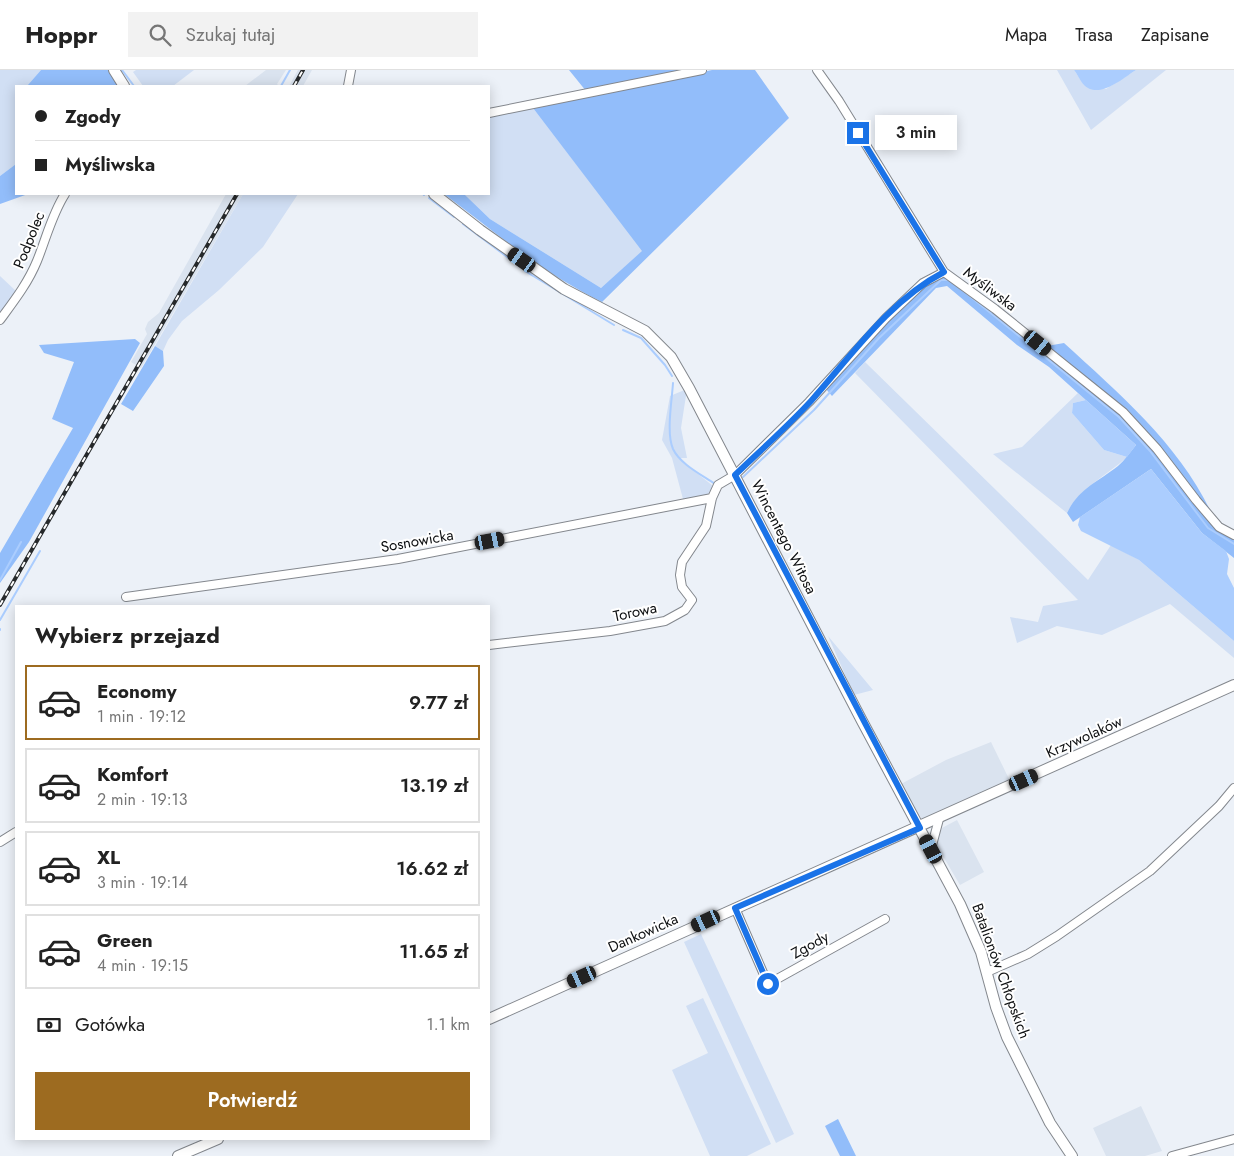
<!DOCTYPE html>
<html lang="pl">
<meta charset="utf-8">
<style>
:root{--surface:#fff;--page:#f2f2f2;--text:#222;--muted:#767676;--line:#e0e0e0;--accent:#9d6b20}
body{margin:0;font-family:Jost,sans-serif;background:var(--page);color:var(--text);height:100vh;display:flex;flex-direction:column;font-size:19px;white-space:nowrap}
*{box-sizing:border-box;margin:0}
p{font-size:16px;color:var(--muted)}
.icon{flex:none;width:28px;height:28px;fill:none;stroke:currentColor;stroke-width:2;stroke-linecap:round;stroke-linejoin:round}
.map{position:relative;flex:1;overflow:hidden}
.details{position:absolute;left:15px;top:535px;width:475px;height:535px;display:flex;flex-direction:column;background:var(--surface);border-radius:0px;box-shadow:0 2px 12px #0003}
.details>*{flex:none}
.top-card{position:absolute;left:15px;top:15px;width:475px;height:110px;border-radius:0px;box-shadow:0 2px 12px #0003;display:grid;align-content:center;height:110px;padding:0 20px;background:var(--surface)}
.end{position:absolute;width:22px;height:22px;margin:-11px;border:6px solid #1a73e8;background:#fff;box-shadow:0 0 0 2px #fff}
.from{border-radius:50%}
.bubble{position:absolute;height:35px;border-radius:0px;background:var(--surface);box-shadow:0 2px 12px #0003;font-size:16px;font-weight:600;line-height:35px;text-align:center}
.car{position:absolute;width:15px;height:30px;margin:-15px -8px;border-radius:6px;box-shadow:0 0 4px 1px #0007;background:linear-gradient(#222 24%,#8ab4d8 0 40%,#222 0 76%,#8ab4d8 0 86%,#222 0)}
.top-card b{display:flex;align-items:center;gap:18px;height:48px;font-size:19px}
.top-card b+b{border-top:1px solid var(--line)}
.top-card i{width:12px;height:12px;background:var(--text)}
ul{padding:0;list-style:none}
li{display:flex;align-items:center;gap:15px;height:75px;margin:0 10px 8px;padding:0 10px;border:2px solid var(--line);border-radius:0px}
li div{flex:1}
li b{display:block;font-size:19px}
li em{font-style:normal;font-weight:600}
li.on{border-color:var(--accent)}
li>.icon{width:45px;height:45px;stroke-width:1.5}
h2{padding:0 20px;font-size:22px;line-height:60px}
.pay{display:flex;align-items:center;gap:12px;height:55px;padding:0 20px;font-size:19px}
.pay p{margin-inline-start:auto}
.cta{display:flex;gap:10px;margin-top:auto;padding:10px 20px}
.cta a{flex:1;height:58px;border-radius:0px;background:var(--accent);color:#fff;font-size:20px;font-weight:600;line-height:58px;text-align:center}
header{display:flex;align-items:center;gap:30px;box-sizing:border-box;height:70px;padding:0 25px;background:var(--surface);border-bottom:1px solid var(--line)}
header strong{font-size:24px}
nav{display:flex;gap:28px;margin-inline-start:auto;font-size:18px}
.search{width:350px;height:45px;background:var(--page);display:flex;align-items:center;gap:12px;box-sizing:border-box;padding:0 18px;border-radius:0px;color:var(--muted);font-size:19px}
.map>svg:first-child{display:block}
.built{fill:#dae3ef}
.green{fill:#d1dff4}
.forest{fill:#92bdfa}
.water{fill:#abcdfe}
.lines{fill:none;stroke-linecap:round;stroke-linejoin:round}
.stream{stroke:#abcdfe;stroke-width:2}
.minor-casing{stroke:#83878d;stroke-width:10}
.tertiary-casing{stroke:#83878d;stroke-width:12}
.minor{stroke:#fff;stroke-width:8}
.tertiary{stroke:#fff;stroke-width:10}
.rail-casing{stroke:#26292b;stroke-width:4}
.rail{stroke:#fff;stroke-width:2;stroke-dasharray:5.5;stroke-linecap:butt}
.route{stroke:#1a73e8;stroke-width:6}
.labels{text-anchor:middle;stroke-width:4;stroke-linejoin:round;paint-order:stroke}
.street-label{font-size:15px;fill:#0d0f11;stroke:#fff}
</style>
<header>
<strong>Hoppr</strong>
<div class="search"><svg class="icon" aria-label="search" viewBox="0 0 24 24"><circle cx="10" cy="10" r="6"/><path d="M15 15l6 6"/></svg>Szukaj tutaj</div>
<nav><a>Mapa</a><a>Trasa</a><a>Zapisane</a></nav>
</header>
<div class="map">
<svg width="1234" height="1086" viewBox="0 0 1234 1086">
<rect width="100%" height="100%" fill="#ecf1f8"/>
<path class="built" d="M266 0H286L277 14 279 16H245Z
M298 0H312L303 16H289Z
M226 124H243L141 298 131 292 147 264 145 259 148 252 159 243Z
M991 672 1010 711 923 751 901 714 946 690Z
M957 750 984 802 960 815 937 776V770L942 758Z
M1141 1036 1162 1081 1145 1086H1106L1093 1058Z"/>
<path class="green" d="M0 0H41L27 16H16V94L0 106Z
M136 0H194L173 16H143L133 2Z
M1057 0H1074L1084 15 1106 19 1136 0H1166L1091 60Z
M533 38 643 181 601 218 490 149 464 124H489V47Z
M243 124H298L263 177 219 220 182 251 168 270 163 281 155 276Z
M0 206 17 222 0 245Z
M865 292 1088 510 1111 475 1139 490 1234 571V588L1170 534 1102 565 1057 556 1017 573 1010 547 1038 552 1043 536 1078 530 855 303Z
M687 319 681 358 687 388H678L713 416 707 426 683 429 672 388 662 370 670 326Z
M1078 323 1086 330 1073 333 1072 343 1104 380 1127 387C1107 406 1080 417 1067 443L993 384 1022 377Z
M828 566 873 620 854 625Z
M701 864 794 1064 776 1073 684 872Z
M703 928 771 1074 747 1086H710L672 1000 708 983 686 936Z"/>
<path class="forest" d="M41 0H110L118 16H27Z
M569 0H692L586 21Z
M712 0H755L789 48 602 232C544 204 495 162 444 124H464L490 149 601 218 642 181 533 38Z
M16 94V124H28L0 134V106Z
M940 207 950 208 1047 276 1064 273C1123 327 1188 382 1218 458L1234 467V488L1202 463 1151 399 1073 452 1067 443C1079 418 1098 412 1118 396 1125 390 1130 382 1136 375L1049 297 1017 275 947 216 936 218 832 326 826 319 856 282 925 215Z
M135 269 140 273 29 472 0 513V483L73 358 52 349 74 292 44 283 39 275Z
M155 276 163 281 164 296 133 341 121 334Z
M838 1049 856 1086H840L825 1056Z"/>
<path class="water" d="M1074 0H1136C1123 8 1098 31 1083 14 1080 10 1077 4 1074 0Z
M1086 330 1136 375 1127 387 1104 380 1072 343 1073 333Z
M1151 399 1202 463 1226 481 1229 489 1227 504 1234 518V571L1139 490 1081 461 1078 455 1080 447Z"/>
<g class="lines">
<path class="stream" d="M122 0 134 16
M281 16 290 0
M423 124 424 125
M429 128 454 147
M463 154 518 195
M525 201 614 255
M623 260 641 268 665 295 672 306
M673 313C672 330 666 363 673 379 680 394 702 405 715 414
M743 407 814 340 879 268 941 210H950L1119 347 1150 381 1208 458 1234 474
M0 510 21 472
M0 550 40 481
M0 559V560"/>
<defs>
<path id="minor" d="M817 0 839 31 944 202 995 239 1123 342 1157 379 1196 430 1219 457 1234 465
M348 16 351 0
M489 43 702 0
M0 250C14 231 28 213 37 191 46 169 52 144 65 124
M126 527 398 489 712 428
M489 575 610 561 665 551 685 540 692 530 682 517 680 505 682 492 706 456 712 428 718 415 735 405 809 332 886 248 923 213 944 202
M0 772 16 762
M931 779 939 749
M735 838 768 914 885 849
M987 902 1028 884 1057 866 1150 801 1219 736 1234 718
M1172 1086 1234 1069"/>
<path id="tertiary" d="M114 0 124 16
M434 124 480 160 564 219 645 261 671 287 689 318 862 651 960 834 981 882 996 937 1007 967 1050 1053 1072 1086
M489 949C737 837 986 728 1234 615
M178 1086 218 1069"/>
</defs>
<use href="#minor" class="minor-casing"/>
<use href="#tertiary" class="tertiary-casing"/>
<use href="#minor" class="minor"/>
<use href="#tertiary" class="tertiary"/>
<defs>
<path id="rail" d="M294 16 303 0
M0 535 237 124"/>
</defs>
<use href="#rail" class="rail-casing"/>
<use href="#rail" class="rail"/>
</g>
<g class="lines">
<path class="route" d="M768 914 735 838 920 758 735 405C760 381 787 357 811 331 851 286 890 230 944 202L858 63"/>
</g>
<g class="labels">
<g class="street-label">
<text transform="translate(29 170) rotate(-68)" y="5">Podpolec</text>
<text transform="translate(990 219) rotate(37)" y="5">Myśliwska</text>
<text transform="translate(784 467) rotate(63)" y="5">Wincentego Witosa</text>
<text transform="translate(417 471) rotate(-10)" y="5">Sosnowicka</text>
<text transform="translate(635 542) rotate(-12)" y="5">Torowa</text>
<text transform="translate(1084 667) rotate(-24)" y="5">Krzywolaków</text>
<text transform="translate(643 863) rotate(-24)" y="5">Dankowicka</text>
<text transform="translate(810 875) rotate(-29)" y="5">Zgody</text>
<text transform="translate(1001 901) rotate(70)" y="5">Batalionów Chłopskich</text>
</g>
</g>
</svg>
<i class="end from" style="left:768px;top:914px"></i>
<i class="end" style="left:858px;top:63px"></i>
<div class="bubble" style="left:875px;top:45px;width:82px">3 min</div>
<i class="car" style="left:522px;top:190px;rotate:305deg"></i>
<i class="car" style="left:1038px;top:273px;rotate:129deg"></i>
<i class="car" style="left:490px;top:471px;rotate:79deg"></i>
<i class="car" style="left:1024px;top:710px;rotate:66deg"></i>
<i class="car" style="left:931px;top:779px;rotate:332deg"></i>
<i class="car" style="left:706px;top:851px;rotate:245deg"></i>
<i class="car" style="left:582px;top:907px;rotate:246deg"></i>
<div class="top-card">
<b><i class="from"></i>Zgody</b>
<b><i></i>Myśliwska</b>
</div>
<section class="details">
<h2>Wybierz przejazd</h2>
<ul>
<li class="on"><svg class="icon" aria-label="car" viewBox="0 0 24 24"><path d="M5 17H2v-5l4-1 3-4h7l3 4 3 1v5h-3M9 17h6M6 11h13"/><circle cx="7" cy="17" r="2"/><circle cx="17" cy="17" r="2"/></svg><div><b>Economy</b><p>1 min · 19:12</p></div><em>9.77 zł</em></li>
<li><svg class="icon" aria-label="car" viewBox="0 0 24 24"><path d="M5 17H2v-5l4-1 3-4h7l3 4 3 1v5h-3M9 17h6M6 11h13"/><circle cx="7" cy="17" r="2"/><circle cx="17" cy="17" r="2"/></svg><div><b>Komfort</b><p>2 min · 19:13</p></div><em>13.19 zł</em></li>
<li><svg class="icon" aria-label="car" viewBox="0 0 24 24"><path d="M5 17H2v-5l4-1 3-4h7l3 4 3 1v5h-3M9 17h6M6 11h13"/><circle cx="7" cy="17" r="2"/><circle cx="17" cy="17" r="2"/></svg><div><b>XL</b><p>3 min · 19:14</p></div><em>16.62 zł</em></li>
<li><svg class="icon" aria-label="car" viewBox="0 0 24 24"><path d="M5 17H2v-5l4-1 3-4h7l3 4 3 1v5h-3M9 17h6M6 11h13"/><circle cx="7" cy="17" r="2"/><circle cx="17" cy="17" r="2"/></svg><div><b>Green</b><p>4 min · 19:15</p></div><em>11.65 zł</em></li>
</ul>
<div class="pay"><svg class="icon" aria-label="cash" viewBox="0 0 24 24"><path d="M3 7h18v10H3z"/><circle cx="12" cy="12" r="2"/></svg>Gotówka<p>1.1 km</p></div>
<div class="cta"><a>Potwierdź</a></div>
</section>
</div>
